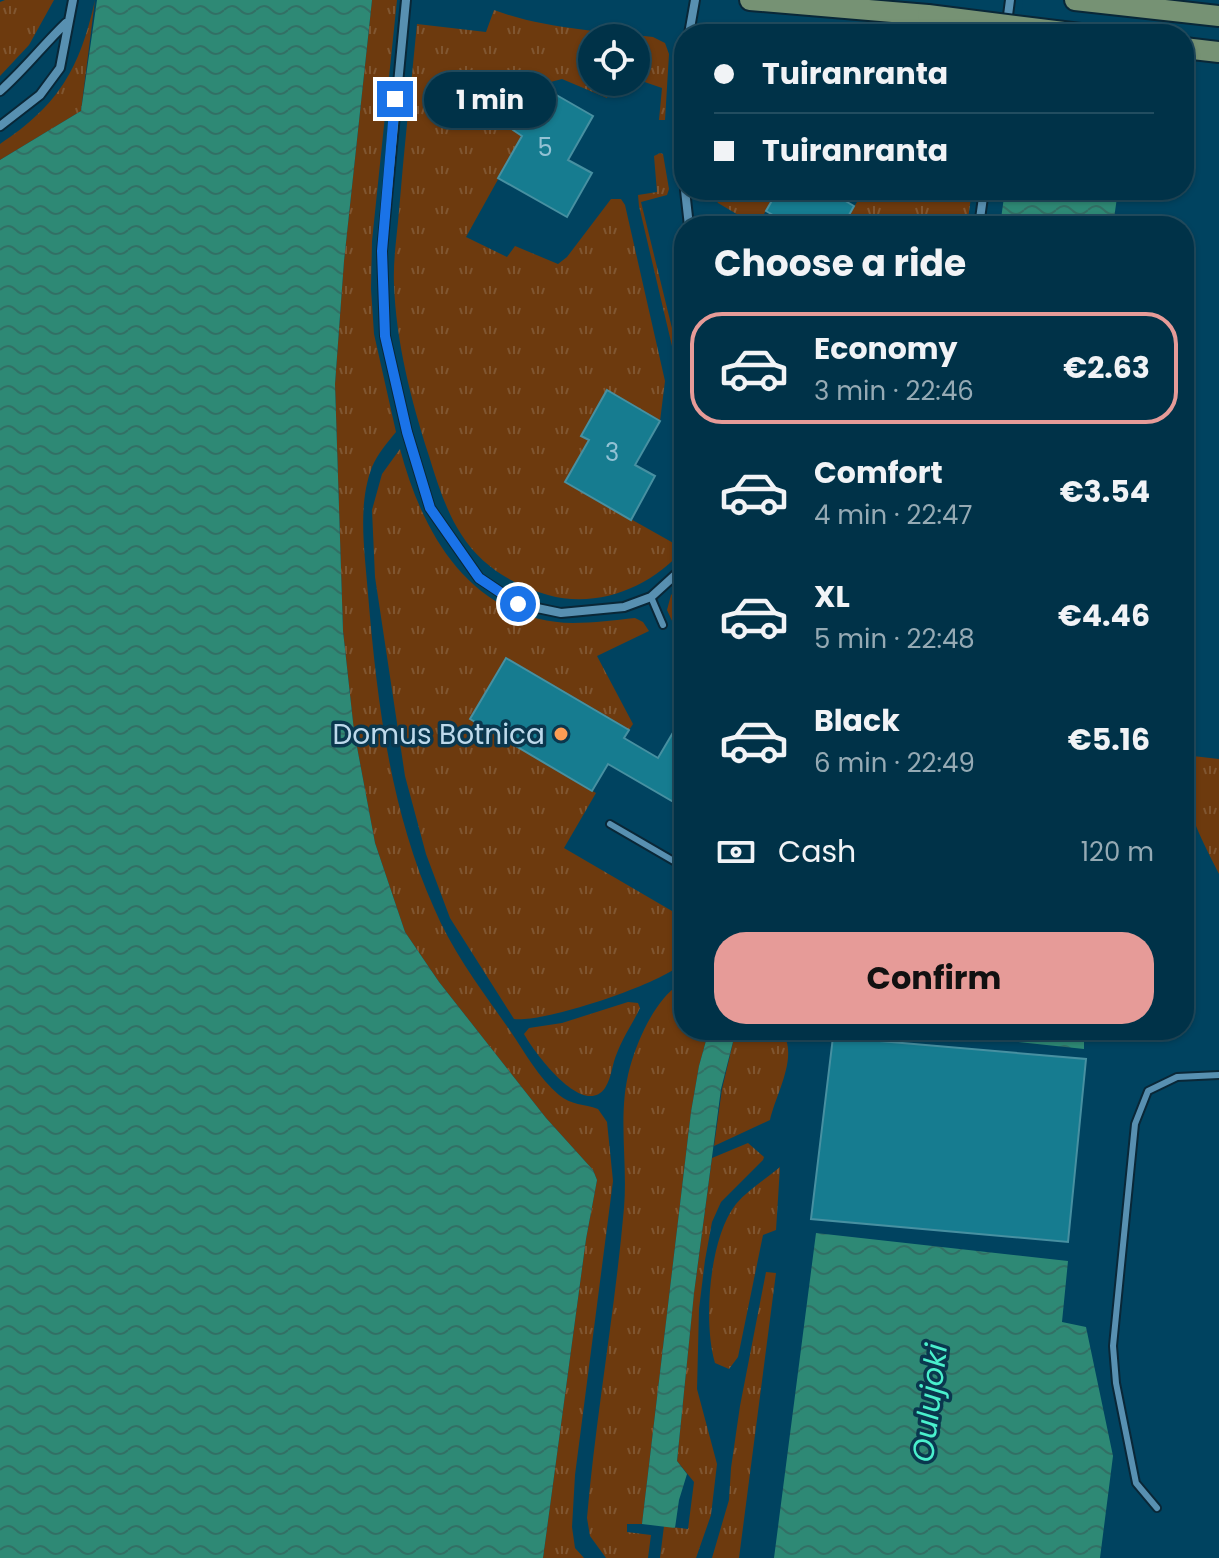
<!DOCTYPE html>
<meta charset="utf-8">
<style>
:root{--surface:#003248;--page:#0e3e52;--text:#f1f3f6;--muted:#95aab4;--line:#224d60;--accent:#e69b98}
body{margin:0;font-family:Poppins,sans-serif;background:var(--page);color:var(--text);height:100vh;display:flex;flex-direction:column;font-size:30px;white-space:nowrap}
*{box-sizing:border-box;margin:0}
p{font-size:26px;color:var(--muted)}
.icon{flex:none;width:44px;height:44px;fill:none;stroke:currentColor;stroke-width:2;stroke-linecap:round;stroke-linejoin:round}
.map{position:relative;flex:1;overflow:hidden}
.sheet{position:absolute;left:674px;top:216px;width:520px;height:824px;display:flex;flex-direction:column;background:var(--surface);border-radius:32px;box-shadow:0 2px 6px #0004,0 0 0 2px var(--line)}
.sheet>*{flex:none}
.hud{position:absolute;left:674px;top:24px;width:520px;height:176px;border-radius:32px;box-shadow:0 2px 6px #0004,0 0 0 2px var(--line);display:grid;align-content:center;height:176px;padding:0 40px;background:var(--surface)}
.fabs{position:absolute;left:578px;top:24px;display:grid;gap:16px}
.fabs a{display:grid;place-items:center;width:72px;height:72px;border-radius:50%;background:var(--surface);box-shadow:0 2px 6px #0004,0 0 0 2px var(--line);font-size:40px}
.end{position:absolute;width:36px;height:36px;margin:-18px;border:10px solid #1a73e8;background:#fff;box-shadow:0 0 0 4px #fff}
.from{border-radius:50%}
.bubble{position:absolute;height:56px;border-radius:28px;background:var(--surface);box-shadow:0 2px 6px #0004,0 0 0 2px var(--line);font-size:26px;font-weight:700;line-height:56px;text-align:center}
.hud b{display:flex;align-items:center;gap:28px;height:76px;font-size:30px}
.hud b+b{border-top:2px solid var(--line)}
.hud i{width:20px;height:20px;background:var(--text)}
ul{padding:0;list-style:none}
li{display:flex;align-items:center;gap:24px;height:112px;margin:0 16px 12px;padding:0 24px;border:4px solid transparent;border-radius:32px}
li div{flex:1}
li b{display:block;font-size:30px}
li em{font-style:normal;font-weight:700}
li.selected{border-color:var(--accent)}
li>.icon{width:72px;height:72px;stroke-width:1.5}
h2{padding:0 40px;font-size:36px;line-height:96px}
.pay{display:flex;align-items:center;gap:20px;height:88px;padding:0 40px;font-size:30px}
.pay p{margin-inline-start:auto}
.action{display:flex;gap:16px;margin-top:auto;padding:16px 40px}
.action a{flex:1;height:92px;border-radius:32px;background:var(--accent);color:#111;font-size:32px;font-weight:700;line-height:92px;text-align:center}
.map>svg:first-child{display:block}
.grass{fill:url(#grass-tufts)}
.water{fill:url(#water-waves)}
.pier{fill:#004360}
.building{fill:#167c90;stroke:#4790a1;stroke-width:2}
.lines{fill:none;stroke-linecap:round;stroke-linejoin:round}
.lane-casing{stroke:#092737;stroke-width:10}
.street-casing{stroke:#092737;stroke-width:12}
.primary-casing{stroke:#092737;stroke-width:24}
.lane{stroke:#5890b1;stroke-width:6}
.street{stroke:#5890b1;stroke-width:8}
.primary{stroke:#769274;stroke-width:20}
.primary-bridge-casing{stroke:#092737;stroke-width:24;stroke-linecap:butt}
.primary-bridge{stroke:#769274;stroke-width:20}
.route{stroke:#1a73e8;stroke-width:10}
.poi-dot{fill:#fd9d54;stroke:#0a374e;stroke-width:3}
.labels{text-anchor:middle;stroke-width:7;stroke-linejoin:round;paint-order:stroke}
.number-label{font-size:24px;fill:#93c2d4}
.poi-label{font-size:28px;fill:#bdd9eb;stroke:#0a374e;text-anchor:end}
.water-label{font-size:30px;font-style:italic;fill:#4af0cd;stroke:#0a374e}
</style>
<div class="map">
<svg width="1219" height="1558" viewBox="0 0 1219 1558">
<defs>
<pattern id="grass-tufts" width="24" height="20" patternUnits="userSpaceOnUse" patternTransform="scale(2)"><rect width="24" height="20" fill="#6d3a0e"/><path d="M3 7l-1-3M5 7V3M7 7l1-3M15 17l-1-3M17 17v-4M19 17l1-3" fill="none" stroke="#805631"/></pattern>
<pattern id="water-waves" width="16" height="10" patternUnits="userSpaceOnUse" patternTransform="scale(2)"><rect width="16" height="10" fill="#2e8975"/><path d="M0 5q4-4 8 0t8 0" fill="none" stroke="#327065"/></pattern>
</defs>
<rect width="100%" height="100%" fill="#004360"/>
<path class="grass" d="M5 0H54L29 45 0 76V2Z
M95 0 81 111 0 160V144C59 105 80 68 95 0Z
M372 0H397L372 241 371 289 374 334 396 432C387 443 378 453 372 467 357 506 365 553 368 594 377 701 390 809 434 908 453 953 483 992 511 1032 525 1053 539 1078 559 1095 571 1105 584 1104 598 1109L607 1122 613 1181 575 1475 572 1527 575 1548 584 1558H543L586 1239 597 1180 593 1170 546 1118 439 982 405 932 375 843 354 731 343 631 335 384 344 261Z
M494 10C545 29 600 31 653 37L665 43 669 54 665 120H659L662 88 636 79V38H592V82H612L607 98 562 79 539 85 513 130 522 136 466 237 507 257 515 246 558 264 567 257 611 199H621L625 205 665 381 660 421 607 391 581 436 589 440 565 482 684 549C651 587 598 609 548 595 513 585 481 566 461 534 446 511 437 482 429 456 411 400 396 342 394 284 393 260 397 235 399 211 404 149 411 86 417 24L486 32Z
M660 153 663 154 669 189 667 195 641 202 684 377V397L639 206 638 195 657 192 654 156Z
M710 190H778L757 226 718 203Z
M864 190H972L967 226H843Z
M400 449C423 536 472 621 573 623 594 623 615 620 635 618L643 622 649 631 597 656 633 724 629 730 506 658 470 719 596 793 564 848 684 918V962C662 984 544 1023 514 1019L450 918 426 854 405 776 375 577 372 510 382 474Z
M684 584V647L667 610 671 595Z
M1184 755 1219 759V874C1196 828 1184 808 1184 755Z
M679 984H684V1030H709L699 1066 691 1112 642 1524H627V1532L651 1535 648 1558H606L590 1536 587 1518C596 1414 615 1311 624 1208 628 1161 617 1114 630 1067 638 1039 654 1002 679 984Z
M628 1002 638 1003 640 1008C633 1023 623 1037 617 1053 612 1064 612 1077 605 1088 583 1119 534 1052 524 1034L529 1028 562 1023Z
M736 1030H781C800 1055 776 1093 770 1120L714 1146 722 1089Z
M748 1143 764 1157 763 1160 721 1202 712 1222 705 1260 699 1309 697 1389 717 1464 711 1515 696 1558H660L664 1526 688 1529 694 1482 677 1461 694 1293 712 1158Z
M780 1167 776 1230 763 1235 738 1357 729 1369 715 1363C703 1323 709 1238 736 1204 748 1190 766 1179 780 1167Z
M766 1272 776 1273 739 1558H712L729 1500 731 1468 740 1406Z"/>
<path class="water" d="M97 0H372L344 261 335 384 343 631 354 731 375 843 405 932 439 982 546 1118 593 1170 597 1180 586 1239 543 1558H0V160L81 111Z
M1005 190H1118L1113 226H1000Z
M709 1030H736L721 1089 694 1293 677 1461 687 1474 679 1500 675 1528 642 1524 691 1112 699 1066Z
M906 1030H1084V1049Z
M816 1233 1068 1261 1062 1322 1086 1327 1113 1456 1100 1558H774Z"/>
<path class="pier" d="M1023 0H1143L1139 34H1019Z"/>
<path class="building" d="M539 85 593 116 568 160 592 173 567 217 498 178 522 136 513 130Z
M778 190H848L842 199 854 206 843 226H792L766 211Z
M607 390 660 421 635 465 655 476 631 520 565 482 589 440 581 436Z
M506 658 629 730 624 738 658 758 684 714V808L608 764 592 791 470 719Z
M833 1037 1086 1059 1068 1242 811 1219Z"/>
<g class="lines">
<defs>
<path id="lane" d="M651 597 663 625
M610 824 684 867
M1098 1037V1030
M1157 1508 1136 1483 1116 1383 1113 1346 1135 1124 1148 1091 1177 1077 1219 1075"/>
<path id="street" d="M406 0 382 251 385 336 407 432 430 508 479 578 518 604 561 613 624 607 651 597 684 567
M1007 23 1010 0
M689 34 695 0
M684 81 679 136 684 180
M0 91C24 70 43 45 66 23
M0 126 40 95 60 68 73 0
M685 190 689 226
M979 226 984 190"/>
<path id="primary" d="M750 0 928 15
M1075 0 1219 16
M1184 48 1219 52"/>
</defs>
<use href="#lane" class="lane-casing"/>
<use href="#street" class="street-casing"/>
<use href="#primary" class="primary-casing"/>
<use href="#lane" class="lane"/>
<use href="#street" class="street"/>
<use href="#primary" class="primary"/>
<defs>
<path id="primary-bridge" d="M928 15 1080 34"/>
</defs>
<use href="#primary-bridge" class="primary-bridge-casing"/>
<use href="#primary-bridge" class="primary-bridge"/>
</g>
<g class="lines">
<path class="route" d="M395 99 382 251 385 336 407 432 430 508 479 578 518 604"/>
</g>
<circle class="poi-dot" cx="561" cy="734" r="8"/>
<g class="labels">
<g class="number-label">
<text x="545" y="156">5</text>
<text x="612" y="461">3</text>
</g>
<g class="poi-label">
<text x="545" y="744">Domus Botnica</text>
</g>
<g class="water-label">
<text transform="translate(930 1403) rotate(-83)" y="10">Oulujoki</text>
</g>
</g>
</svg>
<div class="fabs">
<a><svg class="icon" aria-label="locate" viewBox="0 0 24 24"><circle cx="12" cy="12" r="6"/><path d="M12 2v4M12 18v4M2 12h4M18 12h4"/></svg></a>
</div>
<i class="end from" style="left:518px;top:604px"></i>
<i class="end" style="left:395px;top:99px"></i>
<div class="bubble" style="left:424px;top:72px;width:132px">1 min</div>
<div class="hud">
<b><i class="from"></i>Tuiranranta</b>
<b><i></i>Tuiranranta</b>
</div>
<section class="sheet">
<h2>Choose a ride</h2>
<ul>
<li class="selected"><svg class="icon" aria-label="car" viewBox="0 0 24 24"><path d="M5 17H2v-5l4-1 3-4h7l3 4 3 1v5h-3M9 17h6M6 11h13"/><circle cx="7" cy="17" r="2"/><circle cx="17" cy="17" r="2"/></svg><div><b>Economy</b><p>3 min · 22:46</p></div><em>€2.63</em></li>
<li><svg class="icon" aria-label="car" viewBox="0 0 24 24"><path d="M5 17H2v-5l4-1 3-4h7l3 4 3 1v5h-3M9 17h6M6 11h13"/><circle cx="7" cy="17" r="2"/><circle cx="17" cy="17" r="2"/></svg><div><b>Comfort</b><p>4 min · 22:47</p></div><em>€3.54</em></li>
<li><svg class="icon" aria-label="car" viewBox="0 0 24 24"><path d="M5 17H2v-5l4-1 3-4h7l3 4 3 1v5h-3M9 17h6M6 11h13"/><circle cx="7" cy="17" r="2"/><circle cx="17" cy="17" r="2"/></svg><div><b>XL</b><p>5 min · 22:48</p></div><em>€4.46</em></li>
<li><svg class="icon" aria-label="car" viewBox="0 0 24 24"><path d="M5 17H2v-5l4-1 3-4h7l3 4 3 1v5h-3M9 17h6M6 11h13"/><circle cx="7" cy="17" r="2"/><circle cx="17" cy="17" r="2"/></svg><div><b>Black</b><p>6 min · 22:49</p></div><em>€5.16</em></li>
</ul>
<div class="pay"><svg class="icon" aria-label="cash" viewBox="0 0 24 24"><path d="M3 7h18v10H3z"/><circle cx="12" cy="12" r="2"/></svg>Cash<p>120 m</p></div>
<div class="action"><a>Confirm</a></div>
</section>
</div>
